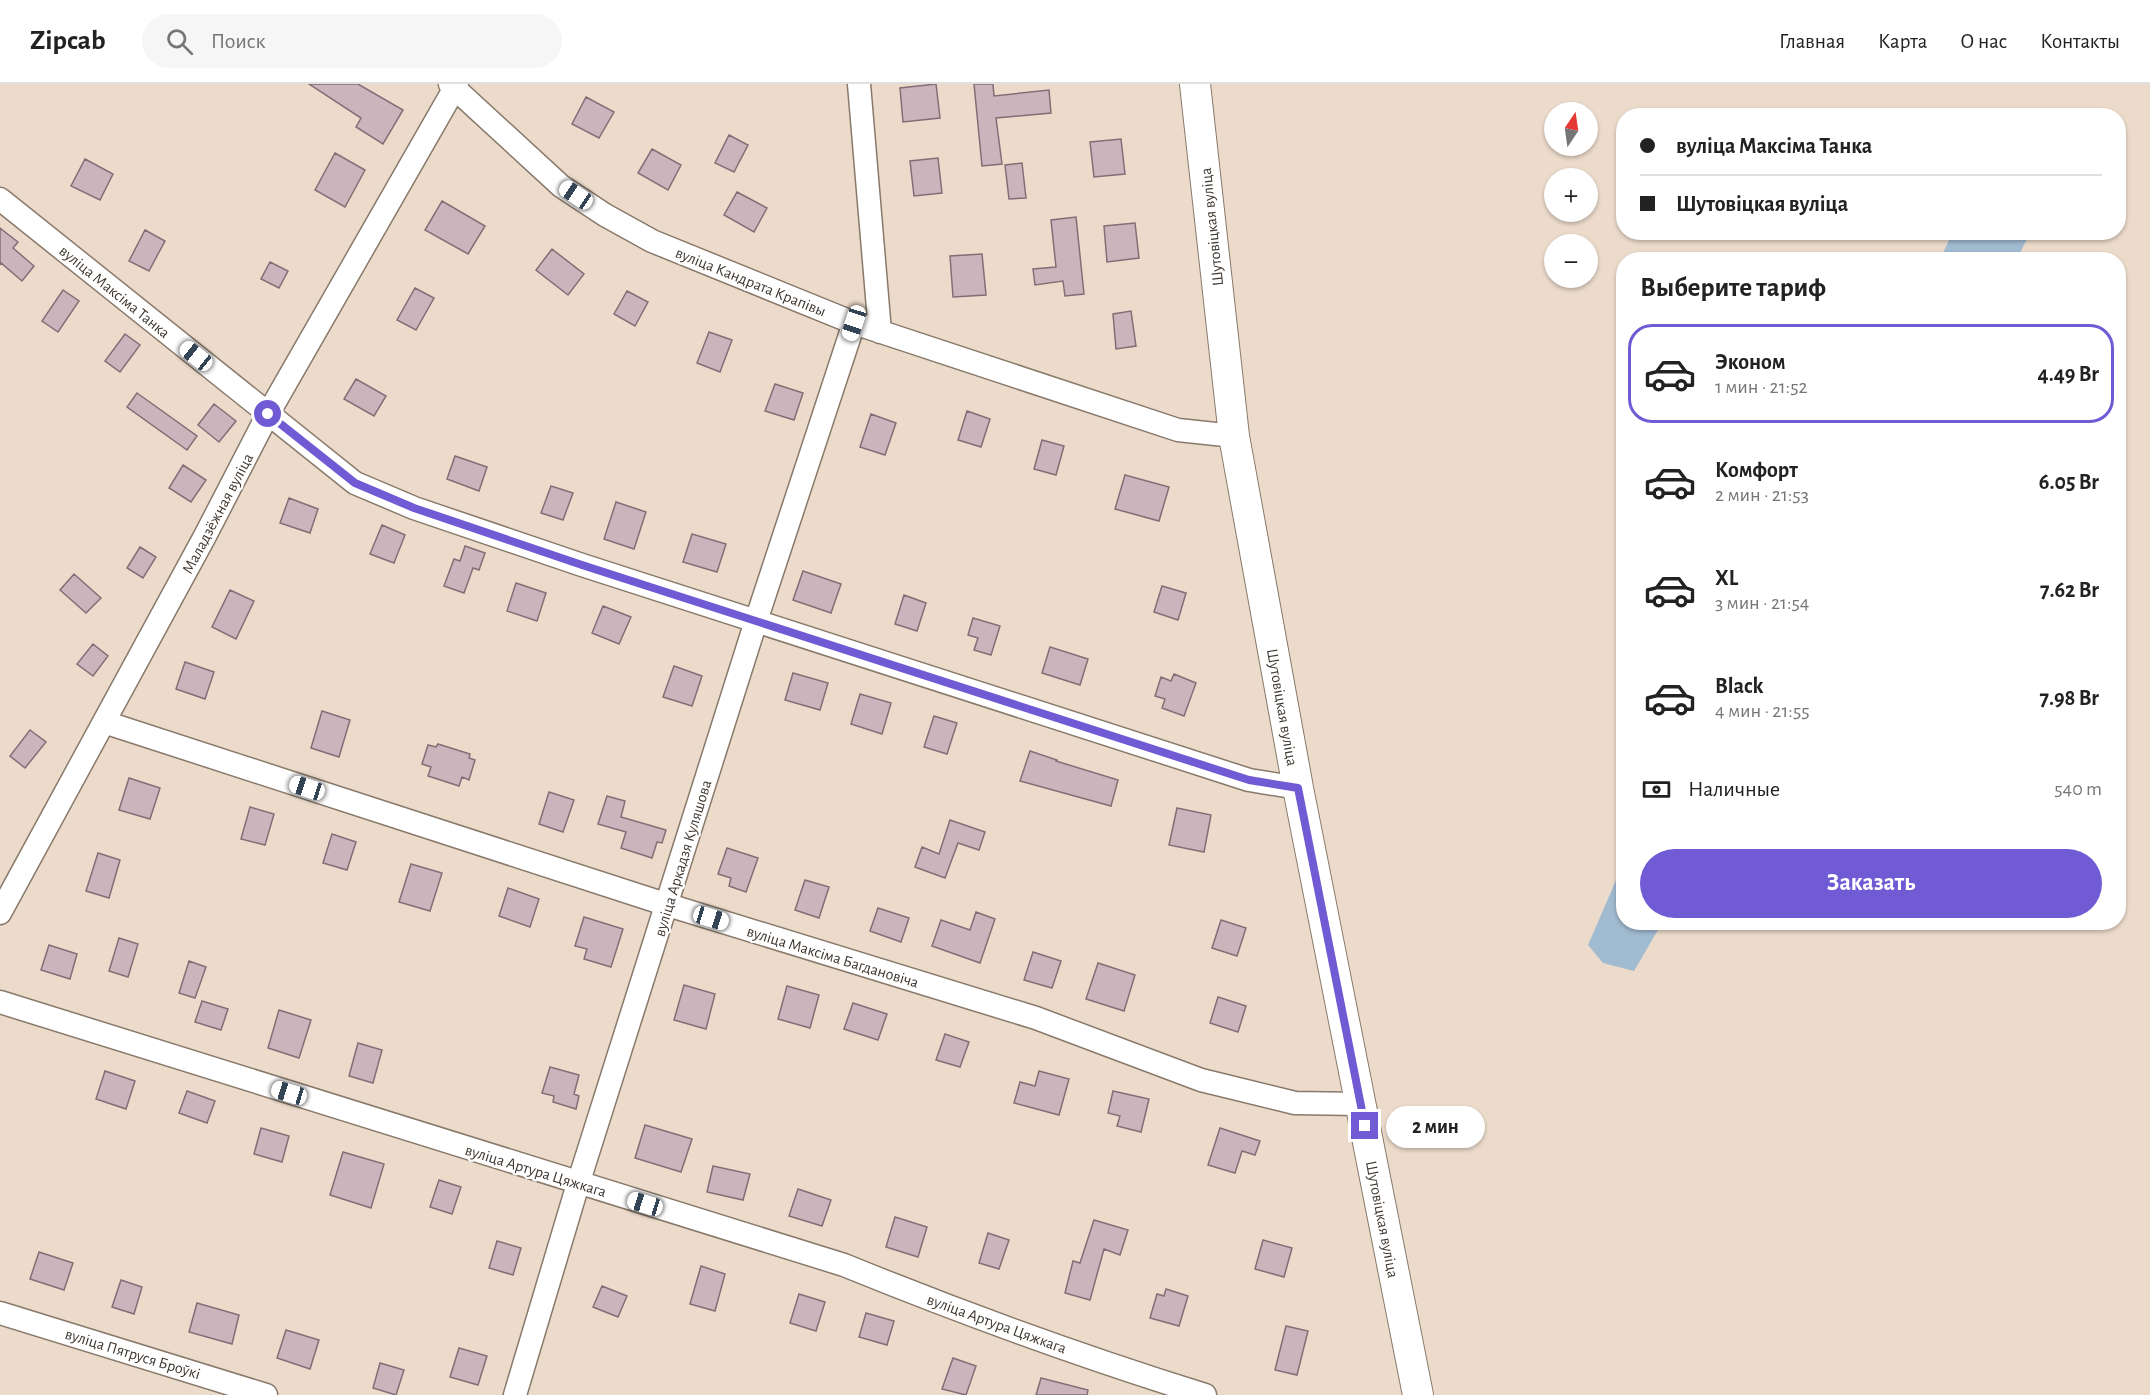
<!DOCTYPE html>
<html lang="ru">
<meta charset="utf-8">
<style>
:root{--surface:#fff;--page:#f6f6f6;--text:#222;--muted:#767676;--line:#e0e0e0;--accent:#715bd5}
body{margin:0;font-family:"Alegreya Sans",sans-serif;background:var(--page);color:var(--text);height:100vh;display:flex;flex-direction:column;font-size:22px;white-space:nowrap}
*{box-sizing:border-box;margin:0}
p{font-size:20px;color:var(--muted)}
.icon{flex:none;width:33px;height:33px;fill:none;stroke:currentColor;stroke-width:2;stroke-linecap:round;stroke-linejoin:round}
.map{position:relative;flex:1;overflow:hidden}
.drawer{position:absolute;left:1616px;top:168px;width:510px;height:678px;display:flex;flex-direction:column;background:var(--surface);border-radius:24px;box-shadow:0 2px 4px #0004}
.drawer>*{flex:none}
.banner{position:absolute;left:1616px;top:24px;width:510px;height:132px;border-radius:24px;box-shadow:0 2px 4px #0004;display:grid;align-content:center;height:132px;padding:0 24px;background:var(--surface)}
.needle{width:39px;rotate:13deg}
.controls{position:absolute;left:1544px;top:18px;display:grid;gap:12px}
.controls a{display:grid;place-items:center;width:54px;height:54px;border-radius:50%;background:var(--surface);box-shadow:0 2px 4px #0004;font-size:30px}
.end{position:absolute;width:27px;height:27px;margin:-14px;border:8px solid #715bd5;background:#fff;box-shadow:0 0 0 3px #fff}
.from{border-radius:50%}
.bubble{position:absolute;height:42px;border-radius:21px;background:var(--surface);box-shadow:0 2px 4px #0004;font-size:20px;font-weight:600;line-height:42px;text-align:center}
.car{position:absolute;width:18px;height:36px;margin:-18px -9px;border-radius:8px;box-shadow:0 0 4px 2px #0007;background:linear-gradient(#fff 24%,#345 0 40%,#fff 0 76%,#345 0 86%,#fff 0)}
.banner b{display:flex;align-items:center;gap:21px;height:57px;font-size:22px}
.banner b+b{border-top:2px solid var(--line)}
.banner i{width:15px;height:15px;background:var(--text)}
ul{padding:0;list-style:none}
li{display:flex;align-items:center;gap:18px;height:99px;margin:0 12px 9px;padding:0 12px;border:3px solid transparent;border-radius:24px}
li div{flex:1}
li b{display:block;font-size:22px}
li em{font-style:normal;font-weight:600}
li.on{border-color:var(--accent)}
li>.icon{width:54px;height:54px;stroke-width:1.5}
h2{padding:0 24px;font-size:27px;line-height:72px}
.pay{display:flex;align-items:center;gap:15px;height:66px;padding:0 24px;font-size:22px}
.pay p{margin-inline-start:auto}
.button{display:flex;gap:12px;margin-top:auto;padding:12px 24px}
.button a{flex:1;height:69px;border-radius:36px;background:var(--accent);color:#fff;font-size:24px;font-weight:600;line-height:69px;text-align:center}
header{display:flex;align-items:center;gap:36px;box-sizing:border-box;height:84px;padding:0 30px;background:var(--surface);border-bottom:2px solid var(--line)}
header strong{font-size:28px}
nav{display:flex;gap:33px;margin-inline-start:auto;font-size:21px}
.search{width:420px;height:54px;background:var(--page);display:flex;align-items:center;gap:15px;box-sizing:border-box;padding:0 21px;border-radius:33px;color:var(--muted);font-size:22px}
.map>svg:first-child{display:block}
.water{fill:#a1bbd1}
.building{fill:#ccb4bd;stroke:#836e76;stroke-width:1.5}
.lines{fill:none;stroke-linecap:round;stroke-linejoin:round}
.minor-casing{stroke:#88796a;stroke-width:25}
.major-casing{stroke:#88796a;stroke-width:32}
.minor{stroke:#fff;stroke-width:22}
.major{stroke:#fff;stroke-width:30}
.route{stroke:#715bd5;stroke-width:8}
.labels{text-anchor:middle;stroke-width:4.5;stroke-linejoin:round;paint-order:stroke}
.street-label{font-size:16px;fill:#3e3730;stroke:#fff}
</style>
<header>
<strong>Zipcab</strong>
<div class="search"><svg class="icon" aria-label="search" viewBox="0 0 24 24"><circle cx="10" cy="10" r="6"/><path d="M15 15l6 6"/></svg>Поиск</div>
<nav><a>Главная</a><a>Карта</a><a>О нас</a><a>Контакты</a></nav>
</header>
<div class="map">
<svg width="2150" height="1311" viewBox="0 0 2150 1311">
<rect width="100%" height="100%" fill="#ecdbcb"/>
<path class="water" d="M1953 148H2030V149L2017 175H1940Z
M1623 780V838L1662 839 1634 887 1603 879 1588 861Z"/>
<path class="building" d="M309 0H358L403 26 383 60 356 43 361 34Z
M936 0 940 34 903 38 900 4Z
M974 0H993L994 12 1049 6 1051 29 996 34 1002 80 982 82Z
M586 13 614 28 599 54 572 40Z
M729 51 748 61 734 88 715 79Z
M1121 55 1125 90 1094 93 1090 58Z
M652 65 681 81 668 106 638 89Z
M335 69 365 86 345 123 315 106Z
M938 74 942 109 914 112 910 77Z
M85 75 113 90 100 116 71 102Z
M1022 79 1026 114 1009 115 1005 81Z
M737 108 767 124 754 148 724 131Z
M442 117 485 142 468 170 425 146Z
M1076 133 1084 210 1065 212 1063 197 1035 201 1033 185 1056 183 1051 136Z
M1135 139 1139 174 1107 178 1104 142Z
M0 144 18 158 13 164 34 182 22 197 1 179 0 181Z
M145 146 165 157 149 187 129 177Z
M552 165 584 190 568 211 536 186Z
M982 170 986 211 953 213 950 172Z
M270 178 288 187 279 204 261 195Z
M415 204 434 214 416 246 397 236Z
M63 206 79 217 58 248 42 237Z
M627 207 648 218 635 242 614 230Z
M1131 227 1136 262 1116 265 1113 230Z
M709 248 732 256 720 288 697 279Z
M125 250 140 261 120 288 105 277Z
M356 295 386 312 374 332 344 315Z
M775 300 803 309 794 336 765 327Z
M137 309 197 352 187 366 127 323Z
M214 320 236 337 219 358 198 341Z
M967 327 990 335 981 363 958 356Z
M871 330 896 339 885 371 860 363Z
M1042 356 1064 362 1056 391 1034 385Z
M455 372 487 383 479 407 447 395Z
M183 381 206 396 191 418 169 404Z
M1125 391 1169 403 1159 437 1115 425Z
M551 402 573 409 563 436 541 429Z
M289 414 318 425 310 449 280 439Z
M616 418 646 428 634 465 604 455Z
M382 441 405 451 394 479 370 470Z
M692 450 726 460 717 488 683 478Z
M465 462 485 469 479 486 473 484 464 509 444 502 454 475 460 477Z
M140 463 156 473 143 494 127 484Z
M803 487 841 500 831 529 793 516Z
M74 490 101 514 86 529 60 506Z
M516 499 546 509 537 537 507 527Z
M1162 502 1186 509 1178 536 1154 528Z
M230 506 254 517 236 555 212 543Z
M904 511 926 519 917 547 895 540Z
M603 522 631 533 619 560 592 549Z
M973 534 1000 542 991 571 974 566 978 554 968 551Z
M93 560 108 572 93 592 77 580Z
M1050 563 1088 575 1080 601 1042 589Z
M185 578 214 588 205 615 176 605Z
M674 582 702 592 692 622 663 613Z
M793 589 828 599 820 626 785 616Z
M1174 590 1196 599 1184 632 1162 624 1165 615 1155 612 1161 593 1171 597Z
M860 610 891 619 882 650 851 640Z
M322 627 350 636 339 673 311 664Z
M934 632 957 639 947 670 924 663Z
M30 646 46 658 25 684 10 672Z
M438 660 470 670 469 674 475 676 469 696 462 693 459 702 428 692 431 683 422 680 428 661 436 663Z
M1030 667 1057 676 1056 677 1118 696 1111 722 1020 697Z
M129 694 160 704 150 735 119 726Z
M549 708 574 716 563 748 539 740Z
M607 712 625 717 621 733 666 746 662 759 657 758 652 774 621 764 626 748 598 740Z
M250 723 274 730 265 761 241 755Z
M1177 724 1211 731 1204 768 1169 761Z
M950 736 985 748 979 766 958 759 945 794 915 783 922 763 939 770Z
M332 750 356 758 347 786 323 779Z
M727 764 758 774 746 808 729 802 731 794 718 790Z
M98 769 120 776 109 814 86 807Z
M411 780 442 789 430 827 399 818Z
M805 796 829 803 819 834 795 826Z
M508 804 539 815 530 843 499 832Z
M878 824 909 834 901 858 870 847Z
M976 828 995 835 980 879 932 862 941 836 970 846Z
M584 833 623 845 611 883 584 875 587 865 575 862Z
M1221 836 1246 844 1237 872 1212 864Z
M119 854 138 860 128 893 109 887Z
M49 861 77 870 70 895 41 886Z
M1033 868 1061 877 1052 904 1024 896Z
M189 877 206 883 195 914 179 909Z
M1098 879 1135 891 1124 927 1086 915Z
M684 901 715 910 706 945 674 936Z
M787 902 819 911 810 944 778 935Z
M1218 913 1246 922 1238 948 1210 939Z
M202 917 228 925 221 946 195 938Z
M853 919 887 930 878 956 844 945Z
M279 926 311 936 299 974 268 964Z
M945 950 969 958 960 983 936 976Z
M358 959 382 966 373 999 349 992Z
M550 983 579 991 574 1010 579 1012 576 1025 553 1018 554 1012 542 1009Z
M105 987 135 997 126 1025 96 1015Z
M1039 987 1069 995 1059 1031 1014 1019 1020 998 1035 1002Z
M187 1007 215 1017 207 1039 179 1029Z
M1113 1007 1149 1015 1141 1048 1117 1042 1120 1032 1108 1029Z
M645 1041 692 1055 681 1088 635 1074Z
M261 1044 289 1052 282 1078 254 1070Z
M1220 1044 1260 1057 1255 1071 1242 1067 1235 1089 1208 1081Z
M343 1068 384 1080 371 1124 330 1111Z
M713 1082 750 1090 743 1116 707 1108Z
M439 1096 461 1103 452 1130 430 1123Z
M798 1105 831 1116 822 1142 789 1132Z
M895 1133 927 1143 918 1173 886 1163Z
M1094 1136 1128 1146 1120 1171 1104 1165 1090 1216 1065 1209 1073 1177 1080 1179Z
M988 1149 1009 1156 999 1185 979 1179Z
M1263 1156 1292 1164 1284 1193 1255 1185Z
M497 1157 521 1164 513 1191 489 1184Z
M39 1168 73 1179 64 1206 30 1195Z
M701 1182 725 1190 715 1227 690 1220Z
M121 1196 142 1203 134 1230 112 1223Z
M602 1202 627 1212 618 1233 593 1223Z
M1166 1205 1188 1212 1179 1242 1150 1234 1157 1210 1164 1212Z
M799 1210 825 1218 816 1247 790 1239Z
M197 1219 239 1231 232 1260 189 1248Z
M866 1229 894 1237 887 1261 859 1253Z
M1286 1242 1308 1247 1297 1291 1275 1286Z
M286 1246 319 1256 310 1285 277 1274Z
M459 1264 487 1272 478 1301 450 1293Z
M953 1274 976 1282 966 1311 942 1305Z
M380 1279 404 1286 396 1311 373 1304Z
M1041 1294 1088 1306 1087 1311H1036Z"/>
<g class="lines">
<defs>
<path id="minor" d="M450 0 561 102 605 131 652 157 854 239 1178 346 1234 352
M859 0 880 248
M0 115 355 399 414 424 582 481 1249 696 1298 704
M104 638 668 821 1036 934 1201 996 1295 1019 1360 1020
M0 829 205 452 268 330 457 0
M0 918 844 1181C962 1229 1083 1273 1205 1311
M0 1229 266 1311
M515 1311 578 1100 756 537 854 239"/>
<path id="major" d="M1195 0 1234 352 1298 704 1418 1311"/>
</defs>
<use href="#minor" class="minor-casing"/>
<use href="#major" class="major-casing"/>
<use href="#minor" class="minor"/>
<use href="#major" class="major"/>
</g>
<g class="lines">
<path class="route" d="M268 330 355 399 414 424 582 481 1249 696 1298 704 1365 1042"/>
</g>
<g class="labels">
<g class="street-label">
<text transform="translate(1211 143) rotate(-96)" y="6">Шутовіцкая вуліца</text>
<text transform="translate(751 197) rotate(22)" y="6">вуліца Кандрата Крапівы</text>
<text transform="translate(115 207) rotate(39)" y="6">вуліца Максіма Танка</text>
<text transform="translate(217 429) rotate(-62)" y="6">Маладзёжная вуліца</text>
<text transform="translate(1283 623) rotate(80)" y="6">Шутовіцкая вуліца</text>
<text transform="translate(682 774) rotate(-73)" y="6">вуліца Аркадзя Куляшова</text>
<text transform="translate(833 872) rotate(17)" y="6">вуліца Максіма Багдановіча</text>
<text transform="translate(536 1086) rotate(17)" y="6">вуліца Артура Цяжкага</text>
<text transform="translate(1383 1135) rotate(79)" y="6">Шутовіцкая вуліца</text>
<text transform="translate(997 1239) rotate(20)" y="6">вуліца Артура Цяжкага</text>
<text transform="translate(133 1269) rotate(17)" y="6">вуліца Пятруся Броўкі</text>
</g>
</g>
</svg>
<div class="controls">
<a><svg class="needle" viewBox="-14 -14 28 28"><path d="M0-13l5 13h-10z" fill="#e53935"/><path d="M0 13l5-13h-10z" fill="#767676"/></svg></a>
<a>+</a>
<a>−</a>
</div>
<i class="end from" style="left:268px;top:330px"></i>
<i class="end" style="left:1365px;top:1042px"></i>
<div class="bubble" style="left:1386px;top:1022px;width:99px">2 мин</div>
<i class="car" style="left:576px;top:111px;rotate:304deg"></i>
<i class="car" style="left:854px;top:239px;rotate:198deg"></i>
<i class="car" style="left:196px;top:272px;rotate:309deg"></i>
<i class="car" style="left:307px;top:704px;rotate:288deg"></i>
<i class="car" style="left:711px;top:834px;rotate:107deg"></i>
<i class="car" style="left:289px;top:1009px;rotate:287deg"></i>
<i class="car" style="left:645px;top:1120px;rotate:287deg"></i>
<div class="banner">
<b><i class="from"></i>вуліца Максіма Танка</b>
<b><i></i>Шутовіцкая вуліца</b>
</div>
<section class="drawer">
<h2>Выберите тариф</h2>
<ul>
<li class="on"><svg class="icon" aria-label="car" viewBox="0 0 24 24"><path d="M5 17H2v-5l4-1 3-4h7l3 4 3 1v5h-3M9 17h6M6 11h13"/><circle cx="7" cy="17" r="2"/><circle cx="17" cy="17" r="2"/></svg><div><b>Эконом</b><p>1 мин · 21:52</p></div><em>4.49 Br</em></li>
<li><svg class="icon" aria-label="car" viewBox="0 0 24 24"><path d="M5 17H2v-5l4-1 3-4h7l3 4 3 1v5h-3M9 17h6M6 11h13"/><circle cx="7" cy="17" r="2"/><circle cx="17" cy="17" r="2"/></svg><div><b>Комфорт</b><p>2 мин · 21:53</p></div><em>6.05 Br</em></li>
<li><svg class="icon" aria-label="car" viewBox="0 0 24 24"><path d="M5 17H2v-5l4-1 3-4h7l3 4 3 1v5h-3M9 17h6M6 11h13"/><circle cx="7" cy="17" r="2"/><circle cx="17" cy="17" r="2"/></svg><div><b>XL</b><p>3 мин · 21:54</p></div><em>7.62 Br</em></li>
<li><svg class="icon" aria-label="car" viewBox="0 0 24 24"><path d="M5 17H2v-5l4-1 3-4h7l3 4 3 1v5h-3M9 17h6M6 11h13"/><circle cx="7" cy="17" r="2"/><circle cx="17" cy="17" r="2"/></svg><div><b>Black</b><p>4 мин · 21:55</p></div><em>7.98 Br</em></li>
</ul>
<div class="pay"><svg class="icon" aria-label="cash" viewBox="0 0 24 24"><path d="M3 7h18v10H3z"/><circle cx="12" cy="12" r="2"/></svg>Наличные<p>540 m</p></div>
<div class="button"><a>Заказать</a></div>
</section>
</div>
